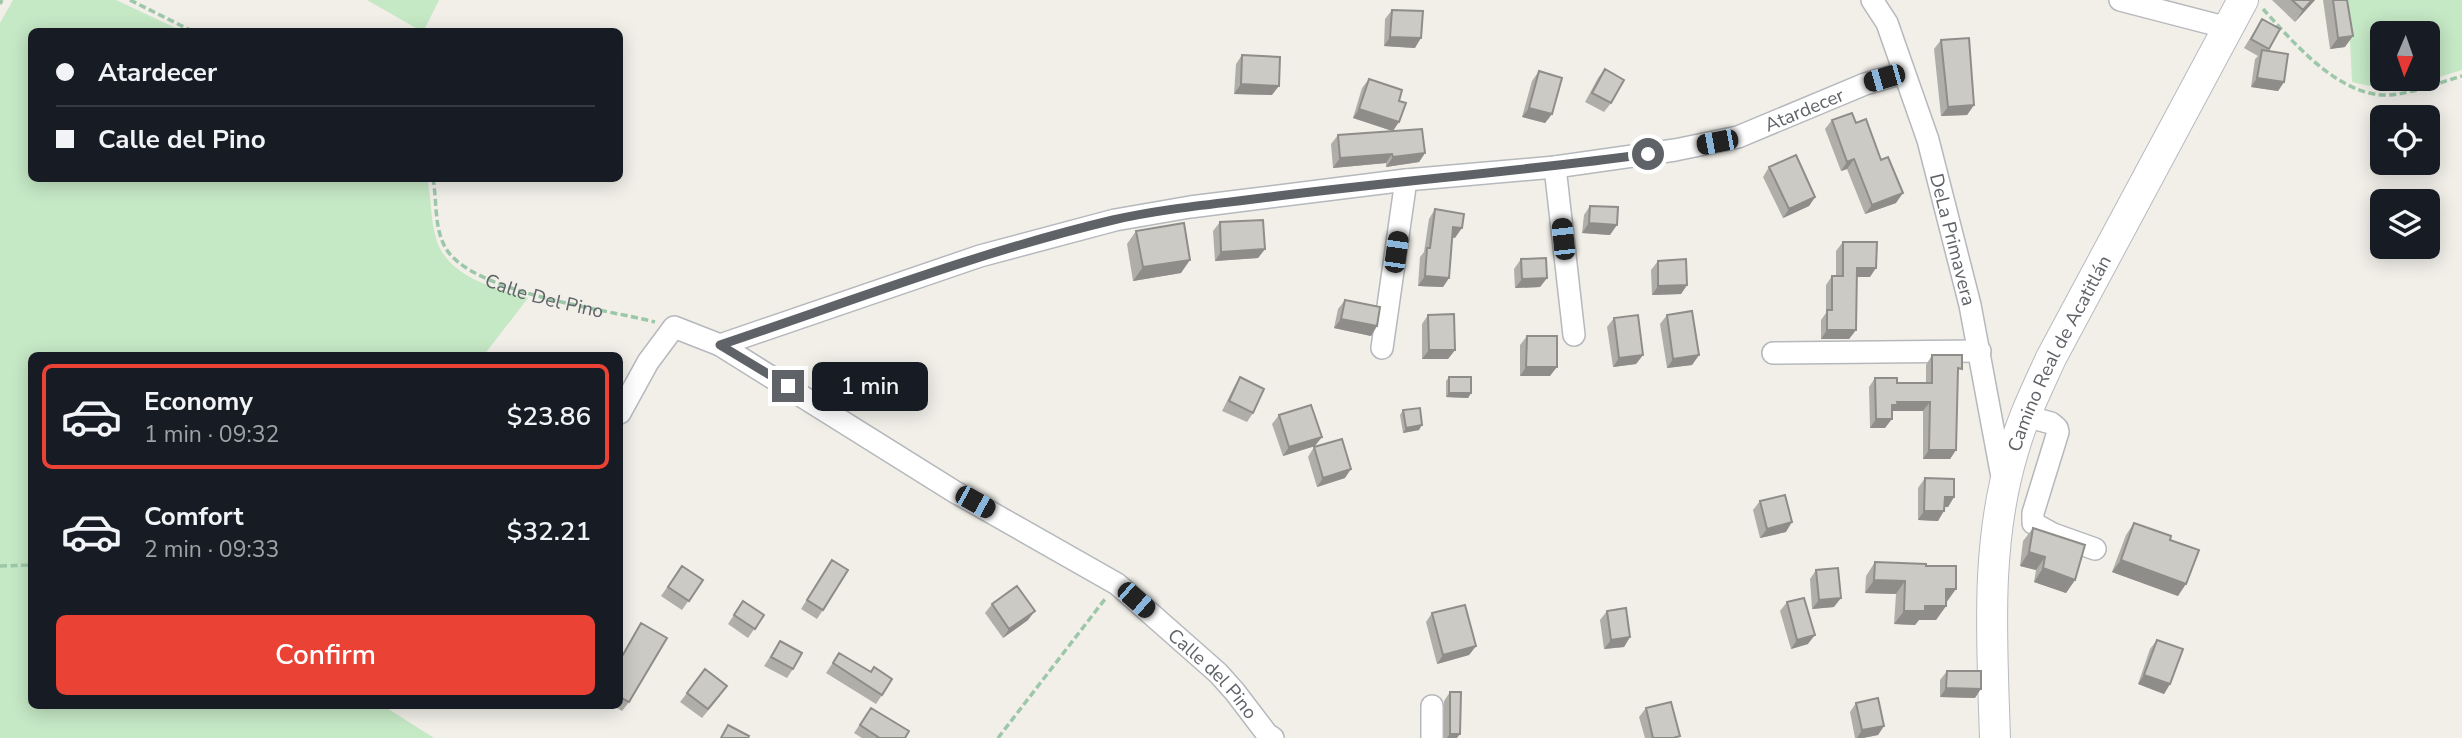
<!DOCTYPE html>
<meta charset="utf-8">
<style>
:root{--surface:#171b24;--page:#20242c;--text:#f1f3f6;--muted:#9ea1a6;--line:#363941;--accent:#ea4335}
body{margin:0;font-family:"Nunito Sans",sans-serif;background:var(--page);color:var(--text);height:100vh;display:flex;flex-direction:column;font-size:26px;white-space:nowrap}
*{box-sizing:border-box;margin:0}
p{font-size:23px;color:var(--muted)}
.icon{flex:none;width:38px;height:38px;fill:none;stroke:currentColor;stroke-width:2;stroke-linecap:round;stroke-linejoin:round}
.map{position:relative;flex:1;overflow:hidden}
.side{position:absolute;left:28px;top:352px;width:595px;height:357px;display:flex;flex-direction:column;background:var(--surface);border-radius:10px;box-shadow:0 4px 18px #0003}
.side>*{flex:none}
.guide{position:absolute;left:28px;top:28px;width:595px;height:154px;border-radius:10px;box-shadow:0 4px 18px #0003;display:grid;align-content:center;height:154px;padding:0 28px;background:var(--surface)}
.needle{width:46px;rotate:182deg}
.controls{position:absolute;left:2370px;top:21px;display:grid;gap:14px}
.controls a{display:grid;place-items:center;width:70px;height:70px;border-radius:10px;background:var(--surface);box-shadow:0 4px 18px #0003;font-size:35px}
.end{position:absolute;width:32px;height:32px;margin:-16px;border:9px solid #5f6368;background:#fff;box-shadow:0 0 0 4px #fff}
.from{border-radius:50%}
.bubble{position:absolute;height:49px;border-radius:10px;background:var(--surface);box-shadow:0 4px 18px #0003;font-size:23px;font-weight:600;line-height:49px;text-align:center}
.car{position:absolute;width:21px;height:42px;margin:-21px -10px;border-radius:9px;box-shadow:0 0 5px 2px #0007;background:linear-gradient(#222 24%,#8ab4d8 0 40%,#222 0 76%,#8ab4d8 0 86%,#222 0)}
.guide b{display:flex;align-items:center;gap:24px;height:66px;font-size:26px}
.guide b+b{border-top:2px solid var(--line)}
.guide i{width:18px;height:18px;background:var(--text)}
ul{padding:12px 0 0;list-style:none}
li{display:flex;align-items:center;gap:21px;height:105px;margin:0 14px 10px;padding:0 14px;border:4px solid transparent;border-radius:10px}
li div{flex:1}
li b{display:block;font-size:26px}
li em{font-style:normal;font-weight:600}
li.active{border-color:var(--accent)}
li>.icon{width:63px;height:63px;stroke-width:1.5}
.button{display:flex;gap:14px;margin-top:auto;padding:14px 28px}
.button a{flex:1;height:80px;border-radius:10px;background:var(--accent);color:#fff;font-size:28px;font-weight:600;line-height:80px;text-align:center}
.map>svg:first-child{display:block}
.green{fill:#c5e8c5;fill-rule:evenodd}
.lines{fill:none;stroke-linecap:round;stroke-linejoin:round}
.minor-casing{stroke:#b5b8bc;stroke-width:24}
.secondary-casing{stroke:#b6babf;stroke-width:32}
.path{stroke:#9cc7a9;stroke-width:3.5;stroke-dasharray:7 3.5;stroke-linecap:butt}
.minor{stroke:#fff;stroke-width:21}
.secondary{stroke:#fff;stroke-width:30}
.wall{fill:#afaea9}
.shaded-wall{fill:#8f8d8a}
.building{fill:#cccac5;stroke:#8f8d8a;stroke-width:2}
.route{stroke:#5f6368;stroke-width:9}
.labels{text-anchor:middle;stroke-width:5;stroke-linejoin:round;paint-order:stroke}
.street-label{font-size:19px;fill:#5f6368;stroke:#fff}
</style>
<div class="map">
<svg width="2462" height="738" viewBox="0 0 2462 738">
<rect width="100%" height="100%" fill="#f1efe8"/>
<path class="green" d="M13 0H116L182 31 32 32V178L427 179C432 198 430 219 436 238 446 276 495 289 528 298L484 355H32V705H382L434 738H0V23Z
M367 0H439L423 32Z
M2348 0H2462V70C2420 83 2396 94 2352 82ZM2382 33H2427V79H2382Z"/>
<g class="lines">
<defs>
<g id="minor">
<path id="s2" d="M1872 0 1887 23 1928 140 1970 305 2002 477"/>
<path d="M2120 0 2228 28"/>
<path d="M1555 167 1574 335"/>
<path id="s3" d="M720 345 980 256 1115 220 1190 207 1406 180 1555 167 1675 150 1738 137 1865 84 1903 73"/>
<path d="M1382 348 1406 180"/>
<path d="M1773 353 1980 351"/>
<path id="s4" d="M620 413 648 362 674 327 720 345 955 492 1117 584 1218 673 1235 692 1267 734 1273 738"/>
<path d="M2025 416 2051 423 2057 428 2058 432 2033 513V523L2053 534 2095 549"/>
<path d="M1432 738V706"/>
</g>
<g id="secondary">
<path id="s5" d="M1995 738C1992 641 1985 545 2013 452 2022 419 2037 389 2051 358L2243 0"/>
</g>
</defs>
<use href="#minor" class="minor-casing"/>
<use href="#secondary" class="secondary-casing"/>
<g class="path">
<path d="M130 0 194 32"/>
<path d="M0 4 2 0"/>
<path d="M2263 9C2294 43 2339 97 2389 95 2414 93 2438 83 2462 76"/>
<path id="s1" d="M433 178C437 201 434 227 445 247 470 293 606 309 655 322"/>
<path d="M0 566 32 565"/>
<path d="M998 738 1105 599"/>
</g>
<use href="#minor" class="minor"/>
<use href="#secondary" class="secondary"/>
</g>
<path class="wall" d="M2272 0H2315L2295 22Z
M2323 0H2347L2345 47 2330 49Z
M1392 10 1415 48 1384 46 1385 19Z
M2262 19 2280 29 2267 51 2284 82 2278 91 2251 87 2255 59 2258 56 2244 48Z
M1941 40 1974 105 1967 115 1941 116 1934 49Z
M1242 55 1272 95 1234 94 1236 64Z
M1605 69 1611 103 1604 112 1585 102 1598 78Z
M1539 71 1552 114 1545 123 1522 117 1532 81Z
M1369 79 1399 101 1393 131 1425 153 1419 162 1386 167V163L1333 168 1331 144 1338 135 1392 131 1353 118 1362 88Z
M1832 120 1856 123 1896 203 1865 214 1847 169 1841 171 1825 129Z
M1769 167 1815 197 1809 206 1783 218 1763 177Z
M1590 206 1610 235 1582 233 1584 215Z
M1435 209 1455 238 1452 237 1449 278 1443 287 1418 286 1420 257 1424 252 1429 219Z
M1220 222 1265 249 1258 258 1215 261 1213 231Z
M1136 231 1181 273 1133 281 1127 244Z
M1843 242 1870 277H1857L1856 330 1849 339H1821V320L1826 313V285L1832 276H1836V251Z
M1521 259 1547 278 1540 287 1515 288 1514 269Z
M1658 261 1687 285 1681 294 1652 295 1651 270Z
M1345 300 1377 326 1371 336 1334 328 1338 309Z
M1428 315 1455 350 1448 359H1422V324Z
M1667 315 1699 355 1692 365 1667 368 1660 324Z
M1614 318 1643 355 1636 364 1613 367 1607 327Z
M1527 336 1550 376H1520V345Z
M1932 355 1958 375 1956 450 1950 459H1923V411H1893L1885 428H1870L1869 387 1875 378 1897 383H1926V365Z
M1240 377 1253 413 1247 422 1222 411 1234 387Z
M1449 377 1471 393 1468 398 1446 397V381Z
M1403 410 1419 430 1403 433 1400 415Z
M1279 415 1315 446 1283 456 1272 424Z
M1314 447 1345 478 1317 487 1308 457Z
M1925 478 1954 497 1948 507H1944L1938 521 1918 520V488Z
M1760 501 1786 532 1760 538 1753 510Z
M2134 523 2170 540 2178 596 2112 572 2126 535Z
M2033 528 2075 580 2066 593 2034 582 2036 570 2020 566 2023 541Z
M832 560 823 610 817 619 801 609Z
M1875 562 1926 566 1946 603V606L1936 620H1919L1915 625 1894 624 1896 594 1865 593 1866 576Z
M682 566 703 580 682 610 661 596Z
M1816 570 1834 607 1812 609 1810 579Z
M743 601 764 615 748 638 728 624Z
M1787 602 1808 644 1791 649 1780 611Z
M992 604 1028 620 1003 638 985 613Z
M1607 611 1630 637 1624 647 1604 649 1600 620Z
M1432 613 1476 646 1469 655 1437 664 1426 622Z
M641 623 629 702 622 711 612 705H620V658Z
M2157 640 2170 684 2164 694 2138 684 2150 649Z
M780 641 793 669 787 678 764 666Z
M839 653 882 695 876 704 826 673Z
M1947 671 1975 698 1940 697V680Z
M1450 692 1457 738H1444V701Z
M687 693 720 696 702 718 680 702Z
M1856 703 1884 726 1878 735 1863 738H1855L1850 712Z
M871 708 905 738H862L854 733Z
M1646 708 1678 738H1645L1639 717Z"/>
<path class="shaded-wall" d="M2312 0H2315L2295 22 2303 10Z
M2353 36 2345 47 2330 49 2338 38Z
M1390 37 1421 38 1415 48 1384 46Z
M2257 78 2284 82 2278 91 2251 87Z
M1241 84 1279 86 1272 95 1234 94Z
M1974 105 1967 115 1941 116 1948 107Z
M1529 108 1552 114 1545 123 1522 117Z
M1359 109 1399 122 1393 131 1353 118Z
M1425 153 1419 162 1386 167 1393 157Z
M1392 154 1386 163 1333 168 1340 158Z
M1854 159 1847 169 1841 171 1847 162Z
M1903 193 1896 203 1865 214 1872 205Z
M1815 197 1809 206 1783 218 1789 209Z
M1589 223 1617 225 1610 235 1582 233Z
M1453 227 1462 228 1455 238 1447 236Z
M1265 249 1258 258 1215 261 1221 252Z
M1190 260 1181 273 1133 281 1143 267Z
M1857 268H1876L1870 277H1850Z
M1425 276 1449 278 1443 287 1418 286Z
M1547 278 1540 287 1515 288 1522 279Z
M1687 285 1681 294 1652 295 1658 286Z
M1341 319 1377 326 1371 336 1334 328Z
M1827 330H1856L1849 339H1821Z
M1429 350H1455L1448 359H1422Z
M1643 355 1636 364 1613 367 1619 358Z
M1699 355 1692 365 1667 368 1673 359Z
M1526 367H1557L1550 376H1520Z
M1449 393H1471L1468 398 1446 397Z
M1897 402H1930L1923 411H1893L1891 414 1892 405Z
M1876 419H1892L1885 428H1870Z
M1422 425 1419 430 1403 433 1406 428Z
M1322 437 1315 446 1283 456 1289 447Z
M1929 450H1956L1950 459H1923Z
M1351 469 1345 478 1317 487 1323 478Z
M1945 497H1954L1948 507H1938Z
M1924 511H1944L1938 521 1918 520Z
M1792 522 1786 532 1760 538 1767 529Z
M2029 552 2045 557 2036 570 2020 566Z
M2121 560 2186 584 2178 596 2112 572Z
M2043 568 2075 580 2066 593 2034 582Z
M1874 580 1905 581 1896 594 1865 593Z
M1946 589H1956L1946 603Z
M1841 598 1834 607 1812 609 1819 600Z
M1925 606H1946L1936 620H1919L1915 625 1894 624 1904 611Z
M1035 611 1028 620 1003 638 1009 629Z
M1815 635 1808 644 1791 649 1797 640Z
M1630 637 1624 647 1604 649 1611 640Z
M1476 646 1469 655 1437 664 1443 655Z
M2144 675 2170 684 2164 694 2138 684Z
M1946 688 1981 689 1975 698 1940 697Z
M1884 726 1878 735 1863 738H1857L1862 730Z
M1450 734H1460L1457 738H1447Z"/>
<path class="building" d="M2292 0H2312L2303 10Z
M2333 0H2347L2353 36 2338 38Z
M1392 10 1423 11 1421 38 1390 37Z
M2262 19 2280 29 2269 49 2251 39Z
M1969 38 1974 105 1948 107 1941 40Z
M2262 50 2288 54 2284 82 2257 78Z
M1242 55 1280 57 1279 86 1241 84Z
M1605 69 1624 80 1611 103 1592 93Z
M1539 71 1562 78 1552 114 1529 108Z
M1369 79 1402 90 1399 101 1406 103 1399 122 1359 109Z
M1852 113 1856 123 1866 119 1881 160 1888 157 1903 193 1872 205 1854 159 1847 162 1832 120Z
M1422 129 1425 153 1393 157 1392 154 1340 158 1338 135Z
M1796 155 1815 197 1789 209 1769 167Z
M1590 206 1618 207 1617 225 1589 223Z
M1435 209 1464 214 1462 228 1453 227 1449 278 1425 276 1427 248H1430Z
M1263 220 1265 249 1221 252 1220 222Z
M1184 223 1190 260 1143 267 1136 231Z
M1843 242H1877L1876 268H1857L1856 330H1827V310H1832V276H1843Z
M1546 258 1547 278 1522 279 1521 259Z
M1686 259 1687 285 1658 286V261Z
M1345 300 1380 307 1377 326 1341 319Z
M1692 311 1699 355 1673 359 1667 315Z
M1454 314 1455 350H1429L1428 315Z
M1638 315 1643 355 1619 358 1614 318Z
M1527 336H1557V367H1526Z
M1932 355H1962V369L1958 368 1956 450H1929L1930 402H1897L1898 405H1892V419H1876L1875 378H1897V383H1932Z
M1240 377 1264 389 1253 413 1229 401Z
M1449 377H1471V393H1449Z
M1311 405 1322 437 1289 447 1279 415Z
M1420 408 1422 425 1406 428 1403 410Z
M1342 439 1351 469 1323 478 1314 447Z
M1925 478 1954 479V497H1945L1944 511H1924Z
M1785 495 1792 522 1767 529 1760 501Z
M2134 523 2171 536 2170 540 2199 550 2186 584 2121 560Z
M2033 528 2085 545 2075 580 2043 568 2045 557 2029 552Z
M832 560 848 570 823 610 807 600Z
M1875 562 1926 564V566H1956V589H1946V606H1925V611H1904L1905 581 1874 580Z
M682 566 703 580 689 601 668 587Z
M1838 568 1841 598 1819 600 1816 570Z
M1017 586 1035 611 1009 629 992 604Z
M1804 598 1815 635 1797 640 1787 602Z
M743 601 764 615 755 629 734 615Z
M1465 605 1476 646 1443 655 1432 613Z
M1626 608 1630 637 1611 640 1607 611Z
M641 623 667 638 629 702 620 697V660Z
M2157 640 2183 649 2170 684 2144 675Z
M780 641 802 653 793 669 771 657Z
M839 653 871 672 874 667 892 679 882 695 833 663Z
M705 669 727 686 708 709 687 693Z
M1947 671H1981V689L1946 688Z
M1450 692H1461L1460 734H1450Z
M1878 698 1884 726 1862 730 1856 703Z
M1671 702 1680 736 1673 738H1653L1646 708Z
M871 708 909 731 905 738H877L878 737 860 725Z
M728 725 749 736 748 738H721Z"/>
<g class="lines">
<path class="route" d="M788 386 720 345C851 301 979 252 1113 220 1165 208 1218 204 1270 197 1396 181 1523 171 1648 154"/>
</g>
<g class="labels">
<g class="street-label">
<text dy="7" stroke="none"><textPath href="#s3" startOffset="1115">Atardecer</textPath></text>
<text dy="7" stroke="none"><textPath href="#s2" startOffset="254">DeLa Primavera</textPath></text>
<text dy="7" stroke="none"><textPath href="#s1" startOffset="184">Calle Del Pino</textPath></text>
<text dy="7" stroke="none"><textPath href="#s5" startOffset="397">Camino Real de Acatitlán</textPath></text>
<text dy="7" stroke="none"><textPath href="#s4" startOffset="746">Calle del Pino</textPath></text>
</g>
</g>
</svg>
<div class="controls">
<a><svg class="needle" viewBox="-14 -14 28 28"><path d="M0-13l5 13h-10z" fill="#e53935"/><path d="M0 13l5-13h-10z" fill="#9ea1a6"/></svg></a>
<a><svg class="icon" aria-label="locate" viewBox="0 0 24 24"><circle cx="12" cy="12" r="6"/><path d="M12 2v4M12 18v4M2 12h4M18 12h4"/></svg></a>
<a><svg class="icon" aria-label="layers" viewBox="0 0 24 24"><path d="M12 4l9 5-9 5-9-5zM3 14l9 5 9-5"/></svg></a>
</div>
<i class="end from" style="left:1648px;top:154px"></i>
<i class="end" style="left:788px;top:386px"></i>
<div class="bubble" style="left:812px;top:362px;width:116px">1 min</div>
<i class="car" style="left:1884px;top:78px;rotate:254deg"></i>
<i class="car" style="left:1717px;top:142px;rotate:259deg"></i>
<i class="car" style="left:1563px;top:239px;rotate:354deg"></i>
<i class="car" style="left:1396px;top:252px;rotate:8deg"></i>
<i class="car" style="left:975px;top:502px;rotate:119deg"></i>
<i class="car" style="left:1136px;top:600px;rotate:131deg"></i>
<div class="guide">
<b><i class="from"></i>Atardecer</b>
<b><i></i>Calle del Pino</b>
</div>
<section class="side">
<ul>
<li class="active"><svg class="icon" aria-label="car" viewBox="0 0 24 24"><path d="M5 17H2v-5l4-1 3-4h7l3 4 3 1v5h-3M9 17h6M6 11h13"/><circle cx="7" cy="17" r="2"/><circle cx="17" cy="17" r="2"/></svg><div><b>Economy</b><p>1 min · 09:32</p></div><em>$23.86</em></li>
<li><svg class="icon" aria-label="car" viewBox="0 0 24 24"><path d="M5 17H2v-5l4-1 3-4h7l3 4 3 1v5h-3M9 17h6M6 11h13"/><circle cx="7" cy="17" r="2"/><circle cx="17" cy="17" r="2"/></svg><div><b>Comfort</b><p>2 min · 09:33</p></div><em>$32.21</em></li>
</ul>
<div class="button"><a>Confirm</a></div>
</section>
</div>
